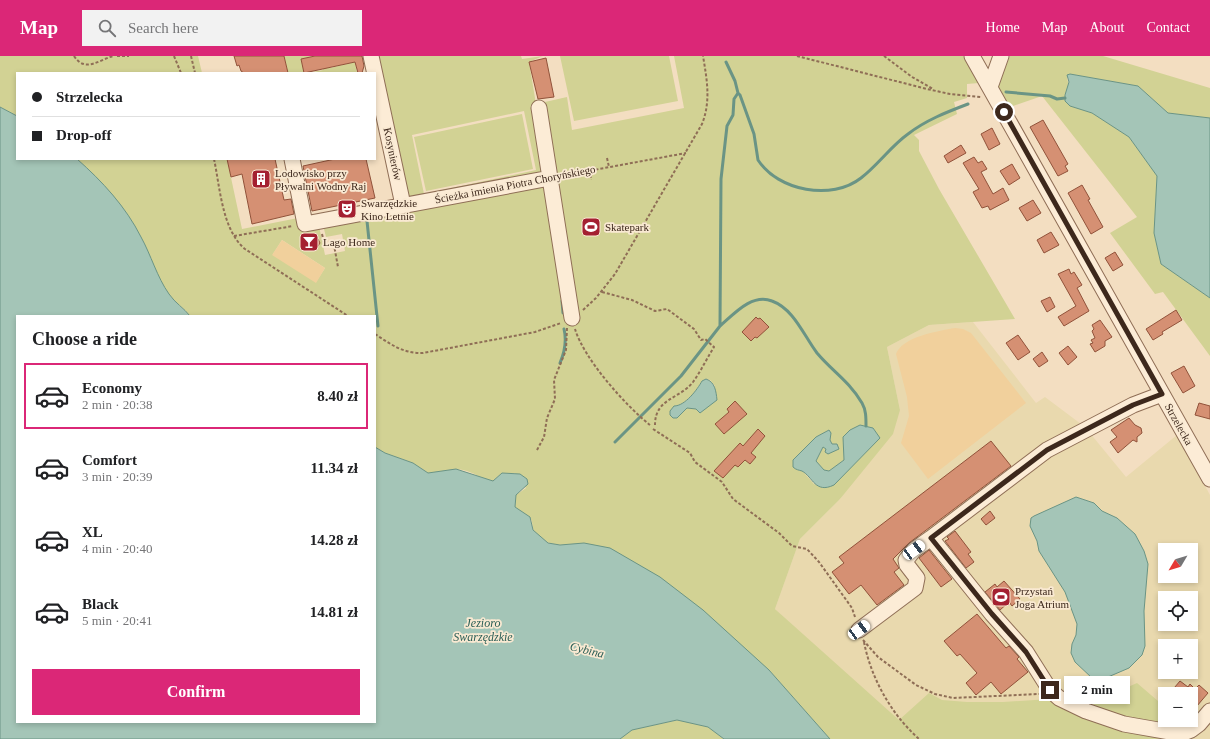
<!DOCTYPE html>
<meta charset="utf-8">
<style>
:root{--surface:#fff;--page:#f2f2f2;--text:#202124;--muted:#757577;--line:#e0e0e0;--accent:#db2777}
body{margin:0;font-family:"Times New Roman",serif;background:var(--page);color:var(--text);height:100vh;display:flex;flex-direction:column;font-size:15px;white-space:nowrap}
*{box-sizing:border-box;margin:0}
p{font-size:13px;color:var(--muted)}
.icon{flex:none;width:22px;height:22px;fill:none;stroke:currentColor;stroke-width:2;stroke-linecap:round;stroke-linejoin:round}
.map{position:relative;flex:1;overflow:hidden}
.side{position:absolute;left:16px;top:259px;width:360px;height:408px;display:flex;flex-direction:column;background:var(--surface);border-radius:0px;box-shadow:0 2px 6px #0003}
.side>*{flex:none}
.banner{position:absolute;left:16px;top:16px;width:360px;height:88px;border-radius:0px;box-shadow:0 2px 6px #0003;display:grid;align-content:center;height:88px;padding:0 16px;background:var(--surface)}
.needle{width:26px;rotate:232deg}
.buttons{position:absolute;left:1158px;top:487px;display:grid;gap:8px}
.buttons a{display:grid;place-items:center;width:40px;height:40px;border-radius:0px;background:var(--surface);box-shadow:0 2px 6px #0003;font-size:20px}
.end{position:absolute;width:18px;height:18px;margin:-9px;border:5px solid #3d281c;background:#fff;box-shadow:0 0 0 2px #fff}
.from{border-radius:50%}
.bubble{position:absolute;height:28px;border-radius:0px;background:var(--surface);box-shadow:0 2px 6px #0003;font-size:13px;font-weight:600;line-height:28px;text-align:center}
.car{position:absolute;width:12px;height:24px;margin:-12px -6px;border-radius:5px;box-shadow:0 0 3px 1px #0007;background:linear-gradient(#fff 24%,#345 0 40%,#fff 0 76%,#345 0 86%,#fff 0)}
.banner b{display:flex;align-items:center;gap:14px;height:38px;font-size:15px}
.banner b+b{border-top:1px solid var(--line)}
.banner i{width:10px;height:10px;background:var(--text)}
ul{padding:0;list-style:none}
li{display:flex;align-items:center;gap:12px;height:66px;margin:0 8px 6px;padding:0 8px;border:2px solid transparent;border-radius:0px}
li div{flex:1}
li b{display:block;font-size:15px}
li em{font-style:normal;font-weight:600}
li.selected{border-color:var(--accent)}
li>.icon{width:36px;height:36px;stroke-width:1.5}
h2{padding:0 16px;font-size:18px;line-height:48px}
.action{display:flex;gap:8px;margin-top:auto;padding:8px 16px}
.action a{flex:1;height:46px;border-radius:0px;background:var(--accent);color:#fff;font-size:16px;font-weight:600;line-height:46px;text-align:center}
header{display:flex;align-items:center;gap:24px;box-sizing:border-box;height:56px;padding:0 20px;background:var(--accent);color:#fff}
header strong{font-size:19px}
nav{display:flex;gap:22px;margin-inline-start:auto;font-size:14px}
.search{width:280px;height:36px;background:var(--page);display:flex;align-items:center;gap:10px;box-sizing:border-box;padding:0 14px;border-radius:0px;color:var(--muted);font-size:15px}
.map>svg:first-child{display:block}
.farmland{fill:#e9d9ae;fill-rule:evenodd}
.green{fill:#d2d294;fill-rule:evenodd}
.sand{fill:#f1d09c}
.water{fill:#a4c5b7;stroke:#6a9485}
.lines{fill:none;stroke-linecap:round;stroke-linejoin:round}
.stream{stroke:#6a9485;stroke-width:3}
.building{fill:#d59073;stroke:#91523a}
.minor-casing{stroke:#8f6e56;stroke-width:17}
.path{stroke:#8f6e56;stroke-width:2;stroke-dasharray:3 2;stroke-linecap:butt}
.minor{stroke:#fcecd6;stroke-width:15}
.route{stroke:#3d281c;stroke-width:5}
.labels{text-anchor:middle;stroke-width:3.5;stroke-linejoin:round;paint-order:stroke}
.street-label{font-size:11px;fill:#3d281c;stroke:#f9e9d2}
.poi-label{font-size:11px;fill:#3d281c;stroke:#f9e9d2;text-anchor:start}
.water-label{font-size:12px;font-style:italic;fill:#2a5e55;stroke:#f9e9d2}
</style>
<header>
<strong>Map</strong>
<div class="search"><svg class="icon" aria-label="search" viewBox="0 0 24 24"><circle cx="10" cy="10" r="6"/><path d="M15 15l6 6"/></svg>Search here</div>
<nav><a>Home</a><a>Map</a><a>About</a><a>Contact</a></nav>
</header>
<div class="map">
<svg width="1210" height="683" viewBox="0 0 1210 683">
<rect width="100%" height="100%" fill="#f3dec1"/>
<path class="farmland" d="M973 266 1036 347 1045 341 1085 371 1126 421 1177 379 1210 439V683H914L775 553 800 483 840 443 900 354 887 291 929 269ZM1165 494H1191V520H1165ZM1165 542H1191V568H1165ZM1165 590H1191V616H1165ZM1165 638H1191V664H1165Z"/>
<path class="green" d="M0 0H198L202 17H17V60L0 51Z
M284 0H315L301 3 304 17H288Z
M321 0H327L330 12 355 6 357 16 308 17 323 14Z
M377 0H521L522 3 543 0 529 6 536 48 567 41 572 74 684 52 674 0H963L979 27 967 28V42L954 46 957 58 914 79 919 84V95L939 133 1015 263 929 269 887 291 900 354 893 378 840 443 800 483 775 553 899 664 929 637 942 644 967 646H1003L1050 643 1173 683H830L769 614 584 487C567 490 542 492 533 473 532 470 533 465 530 462 526 457 519 456 515 451L516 439 526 432 515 417H502L493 425C482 424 474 416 463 414 451 412 440 417 428 417L413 407 385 397 375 391V260H190C183 251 174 246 167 236 153 215 147 189 133 167 118 143 98 123 77 103H227L242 173 298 162 319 170 325 199 345 195 342 178 326 181 323 169 408 141ZM524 55 536 114 424 138 412 79ZM282 184 325 212 316 226 273 198ZM706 323 710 324 715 330 696 353 687 352 677 362 674 350C685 350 697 334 702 325ZM860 369 873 372 879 382 834 429 821 430 814 428 793 404 816 381 829 374 830 384 832 388H836L839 393 827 394 823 391 816 405 824 414 829 415 844 404 843 386Z
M560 0H669L678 45 574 65Z
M1010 0H1103L1210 32V62L1168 57 1138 30 1070 18 1067 22 1069 30 1065 39 1070 50 1092 57 1129 81 1157 120 1154 177 1161 208 1210 242V300L1163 236 1155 238 1110 177 1137 161 1042 40 1010 51 998 30Z
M522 58 533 113 426 135 414 81Z
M1137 627 1165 651V664H1178L1185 670 1171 674 1105 657 1092 647Z
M678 664 708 671 724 683H620L632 674Z"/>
<path class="sand" d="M282 184 325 212 316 227 272 199Z
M955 272 963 273 971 277 1026 347 928 423 901 387 909 360 907 341 896 298C902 281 938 275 955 272Z"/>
<path class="water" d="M1070 18 1138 30 1168 57 1210 62V242L1161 208 1154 177 1157 120 1129 81 1092 57 1070 50 1065 45V39L1069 26 1067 19Z
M0 51 17 60V103H77C102 125 126 151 141 181 151 199 157 221 169 238 175 247 184 252 190 260H17V666H375V391L385 397 413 407 428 417 456 413 493 425 502 417 520 418 527 423 528 428 516 439 515 451 530 461 533 474 548 487 560 489 584 487 610 492 660 521 703 554 769 614 830 683H724L708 671 677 664 632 674 620 683H0Z
M706 323C715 326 716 335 717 344L700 357 696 353 687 352 677 362H673L670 359V355L674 350C685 350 697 334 702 325Z
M860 369 873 372 880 382 834 429C815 438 813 421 802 415 799 414 796 414 793 411V404L816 381 829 374 831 377 830 384 832 388H837L839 393 828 398 825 396 826 393 823 391 816 405 824 414 829 415 844 404 843 381 850 374Z
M1076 441 1094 447 1102 455 1117 462 1135 478 1144 495 1148 508 1144 555 1145 590 1142 599 1129 612 1101 624 1092 622 1075 606 1071 597 1072 588 1076 579 1077 568 1065 536 1039 495 1037 485 1030 470 1031 462 1034 460Z"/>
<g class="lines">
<path class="stream" d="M726 6 735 25 738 37
M1006 36 1050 40 1057 43 1065 42
M367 165 378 270
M562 245 563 257
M720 270C734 258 752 237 772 245 794 253 804 280 817 297 832 315 849 325 862 347 866 354 866 361 866 370
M560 307C565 295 567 285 564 273
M615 386 681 320 720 270 721 123 727 70 733 59 734 43 738 37 740 39 754 78 758 104C778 135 832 145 861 122 878 109 891 90 908 78 926 64 947 56 968 48"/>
</g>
<path class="building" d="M234 0H284L288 17H244L241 15 239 9 237 10Z
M315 0H362L364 10 362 17H358L355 6 304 17 301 3Z
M546 2 554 41 538 43 529 6Z
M1043 64 1068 108 1065 110 1068 115 1058 120 1030 71Z
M992 72 1000 88 989 94 981 78Z
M961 89 966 97 948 107 944 100Z
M974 101 978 107 982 105 987 113 981 116 993 138 1003 132 1009 144 990 154 988 150 982 152 973 136 979 133 963 107Z
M227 103H275L284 144 291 143 294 158 252 168 242 118 231 121Z
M335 103H366L375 142 312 155 303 110Z
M1012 108 1020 122 1009 129 1000 115Z
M1082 129 1090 143 1088 144 1103 171 1091 178 1068 137Z
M1033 144 1041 157 1027 165 1019 152Z
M1051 176 1059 189 1044 197 1037 184Z
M310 180H314L318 183 320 187 316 193H310L303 185Z
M1115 196 1123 209 1113 215 1105 202Z
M1069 213 1071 218 1074 216 1082 229 1077 232 1089 255 1064 270 1058 261 1076 250 1058 218Z
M1050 241 1055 251 1047 256 1041 245Z
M1176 254 1182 264 1162 276 1163 278 1153 284 1146 273Z
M756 261 758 263 760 262 769 271 757 282 755 281 751 285 742 276Z
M1100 264 1112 281 1105 285V290L1095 296 1090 288 1093 287 1091 284 1095 282 1092 275 1094 273 1092 269Z
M1018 279 1030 296 1018 304 1006 287Z
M1068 290 1077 301 1068 309 1059 297Z
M1042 296 1048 305 1039 311 1033 303Z
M1184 310 1195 330 1183 337 1171 317Z
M735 345 747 358 724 378 715 368 729 356 727 353Z
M1199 347 1210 350V363L1195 359Z
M1129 362 1135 369 1141 372 1142 377 1137 381V386L1133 384 1118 397 1110 386 1117 381 1111 374Z
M758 373 765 380 751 397 756 401 750 408 745 404 738 411 735 409 723 422 714 415 740 387 743 390Z
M991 385 1011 410 909 487 893 503 899 512 894 516 904 529 877 549 861 529 849 538 832 516 844 507 839 501Z
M990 455 995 462 986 469 981 463Z
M955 475 971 496 968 498 974 506 966 512 945 485 949 483 947 481Z
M929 494 952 523 941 531 919 502Z
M1004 525 1020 543 1012 550 1009 546 1000 554 985 536 995 528 997 531Z
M977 558 1006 592 1009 590 1019 601 1017 603 1028 616 1001 638 991 626 976 639 966 627 977 617 960 598 957 600 944 585Z
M1180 625 1188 631 1190 628 1195 633 1199 629 1208 637 1191 657V638H1169Z"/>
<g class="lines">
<defs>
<path id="minor" d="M371 0 403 149
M972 0 1210 423
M990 31 1001 0
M539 52 572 262
M292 103 305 168 550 122
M931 482 1047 394 1133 349 1162 338
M859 574 915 532 917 522 907 509 906 504 914 494 931 482 992 558 1026 596 1050 634 1059 642 1086 655 1124 668 1181 678 1191 674 1199 668 1210 655"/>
</defs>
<use href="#minor" class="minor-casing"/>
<path class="path" d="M74 0C85 17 99 4 113 0
M117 0H129
M174 0 181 17
M191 0 195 17
M797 0 927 33 950 38 981 41
M884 0 912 21 933 33
M607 102 609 111
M214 103C220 131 222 174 245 193L348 260
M590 114 591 124
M561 120 686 97
M322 178 325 190 334 189 338 211
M234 180 293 170
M602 236 632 244 655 255 667 253 694 273 701 284 705 283 714 291C707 302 701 315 693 326 680 343 655 342 655 369
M583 254 596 242 615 218 702 68C711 45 707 24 703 0
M575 273C584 303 625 349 650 369
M375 278C390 288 404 298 423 297L535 276 561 267
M653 373 690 397 695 406 722 426 733 443 779 477 792 490 807 493 819 506 852 552 855 561
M537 394 544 381 547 362 555 343 554 324 566 294 567 272
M863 584 878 601 916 629 935 638 953 642 1039 638
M864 586C871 622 891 658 919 683"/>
<use href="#minor" class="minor"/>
</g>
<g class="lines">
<path class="route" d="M1004 56 1162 338 1133 349 1047 394 931 482 992 558 1026 596 1050 634"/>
</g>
<defs>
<symbol id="building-square" viewBox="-11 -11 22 22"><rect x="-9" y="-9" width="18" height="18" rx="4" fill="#a42031" stroke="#f9e9d2"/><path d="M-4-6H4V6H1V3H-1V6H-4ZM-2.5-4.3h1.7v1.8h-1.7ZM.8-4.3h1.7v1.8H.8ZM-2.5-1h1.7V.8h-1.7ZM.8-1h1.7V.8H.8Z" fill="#fff"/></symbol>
<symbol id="theatre-square" viewBox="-11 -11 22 22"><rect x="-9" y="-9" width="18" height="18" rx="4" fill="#a42031" stroke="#f9e9d2"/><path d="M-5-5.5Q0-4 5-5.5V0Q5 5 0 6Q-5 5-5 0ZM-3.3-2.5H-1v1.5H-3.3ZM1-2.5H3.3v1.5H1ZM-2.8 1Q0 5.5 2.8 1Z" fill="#fff"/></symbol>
<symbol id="stadium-square" viewBox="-11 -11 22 22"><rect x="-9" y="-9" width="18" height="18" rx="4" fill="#a42031" stroke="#f9e9d2"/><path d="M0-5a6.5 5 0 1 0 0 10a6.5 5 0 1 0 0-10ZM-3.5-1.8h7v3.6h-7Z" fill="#fff"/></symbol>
<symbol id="bar-square" viewBox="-11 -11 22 22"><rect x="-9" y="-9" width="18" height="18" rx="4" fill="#a42031" stroke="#f9e9d2"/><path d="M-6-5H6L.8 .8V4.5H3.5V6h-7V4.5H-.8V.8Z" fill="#fff"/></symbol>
</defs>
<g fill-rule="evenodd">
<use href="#building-square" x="250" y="112" width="22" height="22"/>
<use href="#theatre-square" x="336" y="142" width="22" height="22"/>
<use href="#stadium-square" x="580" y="160" width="22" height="22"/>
<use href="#bar-square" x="298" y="175" width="22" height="22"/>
<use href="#stadium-square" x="990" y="530" width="22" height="22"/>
</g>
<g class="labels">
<g class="street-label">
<text transform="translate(393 98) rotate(78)" y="4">Kosynierów</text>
<text transform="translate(515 128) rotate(-11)" y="4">Ścieżka imienia Piotra Choryńskiego</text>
<text transform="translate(1179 368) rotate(61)" y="4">Strzelecka</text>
</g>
<g class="poi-label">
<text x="275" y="121">Lodowisko przy<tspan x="275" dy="13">Pływalni Wodny Raj</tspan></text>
<text x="361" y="151">Swarzędzkie<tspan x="361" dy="13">Kino Letnie</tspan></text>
<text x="605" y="175">Skatepark</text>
<text x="323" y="190">Lago Home</text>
<text x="1015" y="539">Przystań<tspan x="1015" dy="13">Joga Atrium</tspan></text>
</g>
<g class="water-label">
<text x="483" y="571">Jezioro<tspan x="483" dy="14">Swarzędzkie</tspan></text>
<text transform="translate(587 594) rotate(14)" y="4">Cybina</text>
</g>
</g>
</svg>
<div class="buttons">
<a><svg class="needle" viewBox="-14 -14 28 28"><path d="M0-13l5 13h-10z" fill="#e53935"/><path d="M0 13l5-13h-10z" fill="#757577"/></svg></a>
<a><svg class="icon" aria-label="locate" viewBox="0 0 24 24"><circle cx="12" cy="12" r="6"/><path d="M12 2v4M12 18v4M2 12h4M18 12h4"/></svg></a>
<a>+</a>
<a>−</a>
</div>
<i class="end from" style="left:1004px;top:56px"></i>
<i class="end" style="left:1050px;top:634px"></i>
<div class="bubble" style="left:1064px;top:620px;width:66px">2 min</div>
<i class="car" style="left:914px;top:494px;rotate:54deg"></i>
<i class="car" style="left:859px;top:574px;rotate:54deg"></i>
<div class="banner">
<b><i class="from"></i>Strzelecka</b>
<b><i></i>Drop-off</b>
</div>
<section class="side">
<h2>Choose a ride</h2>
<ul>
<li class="selected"><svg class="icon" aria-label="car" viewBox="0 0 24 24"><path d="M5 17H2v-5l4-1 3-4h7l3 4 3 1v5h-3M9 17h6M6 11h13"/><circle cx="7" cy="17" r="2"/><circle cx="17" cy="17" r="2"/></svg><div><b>Economy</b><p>2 min · 20:38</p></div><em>8.40 zł</em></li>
<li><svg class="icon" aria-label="car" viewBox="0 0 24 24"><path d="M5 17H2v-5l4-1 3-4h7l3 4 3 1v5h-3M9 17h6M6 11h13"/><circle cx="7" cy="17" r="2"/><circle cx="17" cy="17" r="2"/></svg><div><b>Comfort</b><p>3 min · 20:39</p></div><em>11.34 zł</em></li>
<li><svg class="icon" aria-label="car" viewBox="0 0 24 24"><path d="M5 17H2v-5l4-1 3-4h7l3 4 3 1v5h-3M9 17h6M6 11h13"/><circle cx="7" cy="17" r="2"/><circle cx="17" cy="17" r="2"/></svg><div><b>XL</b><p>4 min · 20:40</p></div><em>14.28 zł</em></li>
<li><svg class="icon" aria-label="car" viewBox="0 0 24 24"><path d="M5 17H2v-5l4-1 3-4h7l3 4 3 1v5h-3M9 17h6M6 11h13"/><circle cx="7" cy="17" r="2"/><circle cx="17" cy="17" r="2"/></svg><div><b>Black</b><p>5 min · 20:41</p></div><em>14.81 zł</em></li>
</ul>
<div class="action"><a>Confirm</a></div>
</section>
</div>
